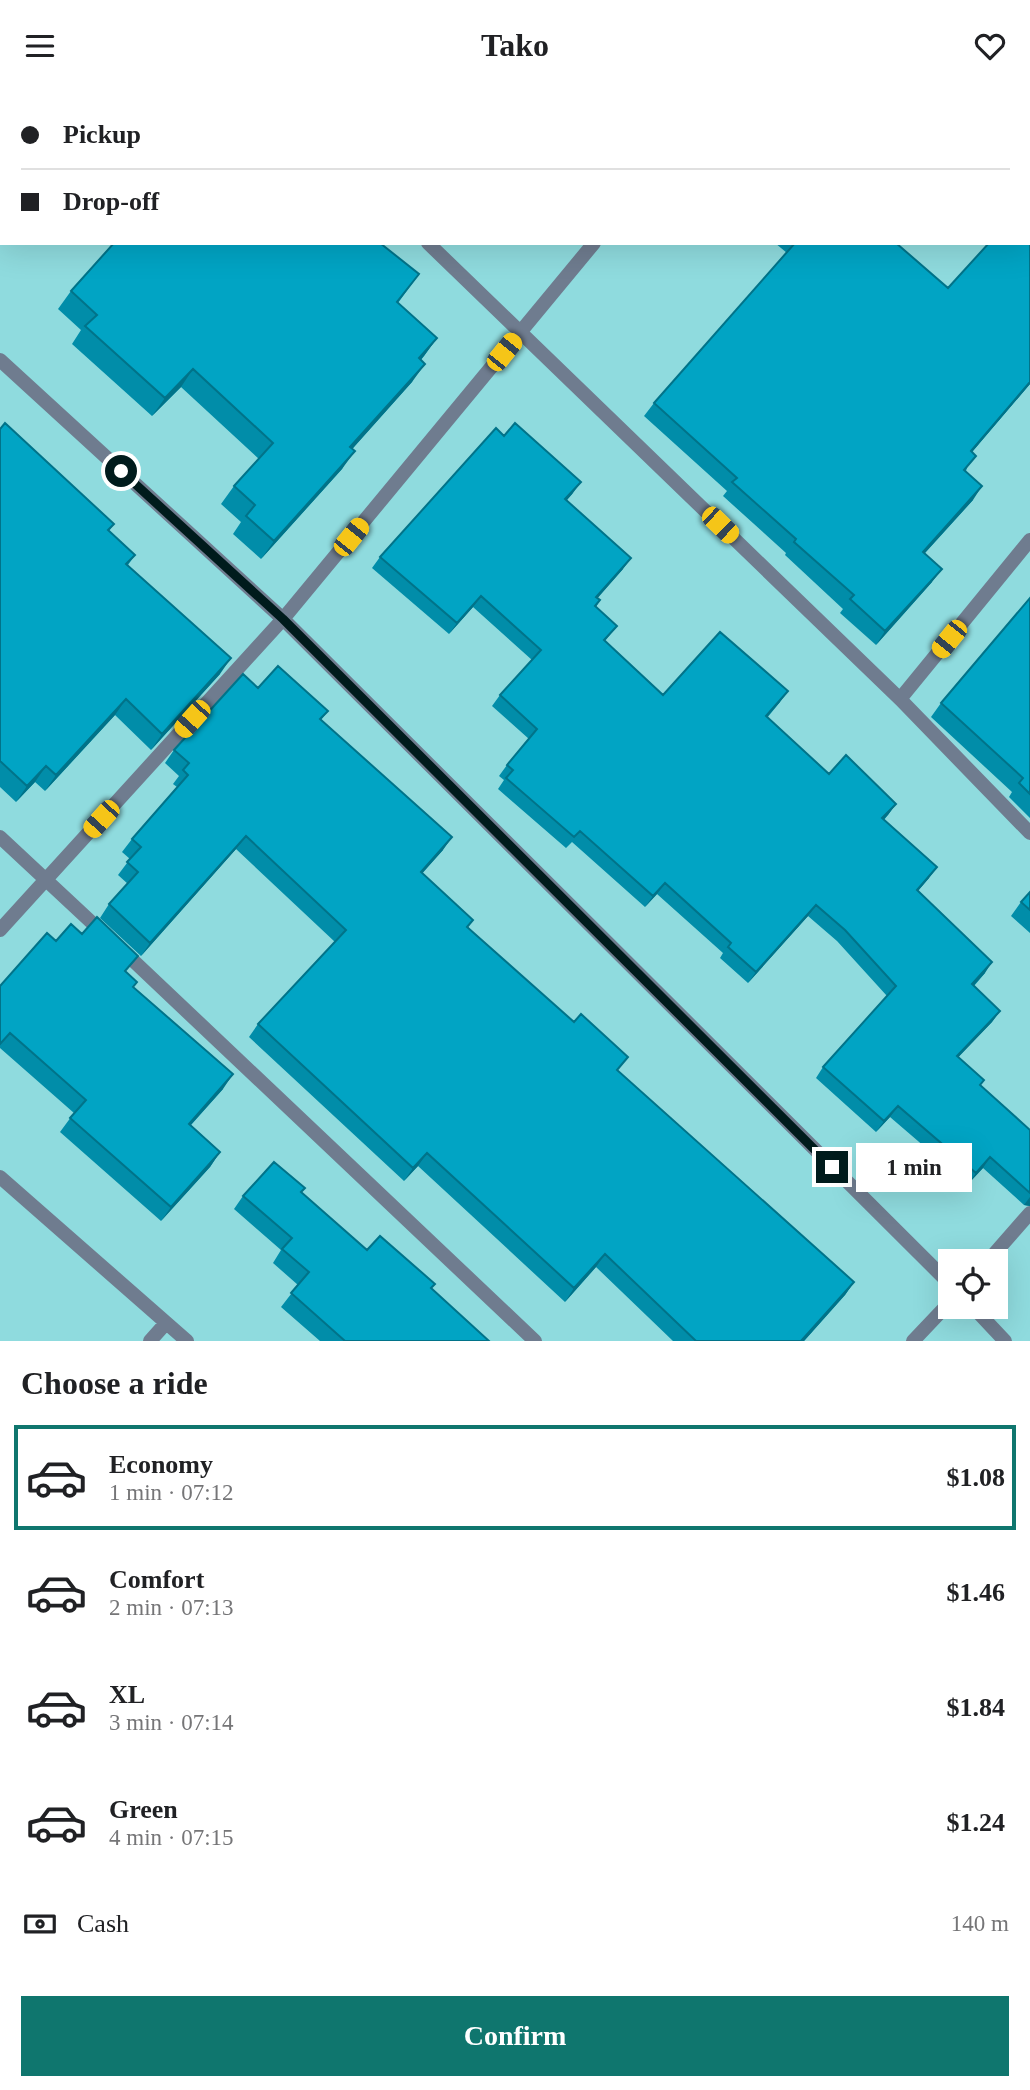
<!DOCTYPE html>
<meta charset="utf-8">
<style>
:root{--surface:#fff;--page:#f2f2f2;--text:#202124;--muted:#757577;--line:#e0e0e0;--accent:#0f766e}
body{margin:0;font-family:Georgia,serif;background:var(--page);color:var(--text);height:100vh;display:flex;flex-direction:column;font-size:26px;white-space:nowrap}
*{box-sizing:border-box;margin:0}
p{font-size:23px;color:var(--muted)}
.icon{flex:none;width:38px;height:38px;fill:none;stroke:currentColor;stroke-width:2;stroke-linecap:round;stroke-linejoin:round}
.map{position:relative;height:1250px;overflow:hidden}
.side{display:flex;flex-direction:column;background:var(--surface);flex:1}
.side>*{flex:none}
.top-card{position:absolute;left:0px;top:0px;width:1031px;height:154px;box-shadow:0 7px 28px #0002;display:grid;align-content:center;height:154px;padding:0 21px;background:var(--surface)}
.buttons{position:absolute;left:938px;top:1158px;display:grid;gap:14px}
.buttons a{display:grid;place-items:center;width:70px;height:70px;border-radius:0px;background:var(--surface);box-shadow:0 7px 28px #0002;font-size:35px}
.end{position:absolute;width:32px;height:32px;margin:-16px;border:9px solid #001b1c;background:#fff;box-shadow:0 0 0 4px #fff}
.from{border-radius:50%}
.bubble{position:absolute;height:49px;border-radius:0px;background:var(--surface);box-shadow:0 7px 28px #0002;font-size:23px;font-weight:600;line-height:49px;text-align:center}
.car{position:absolute;width:21px;height:42px;margin:-21px -10px;border-radius:9px;box-shadow:0 0 5px 2px #0007;background:linear-gradient(#f5c518 24%,#345 0 40%,#f5c518 0 76%,#345 0 86%,#f5c518 0)}
.top-card b{display:flex;align-items:center;gap:24px;height:66px;font-size:26px}
.top-card b+b{border-top:2px solid var(--line)}
.top-card i{width:18px;height:18px;background:var(--text)}
ul{padding:0;list-style:none}
li{display:flex;align-items:center;gap:21px;height:105px;margin:0 14px 10px;padding:0 7px;border:4px solid transparent;border-radius:0px}
li div{flex:1}
li b{display:block;font-size:26px}
li em{font-style:normal;font-weight:600}
li.active{border-color:var(--accent)}
li>.icon{width:63px;height:63px;stroke-width:1.5}
h2{padding:0 21px;font-size:32px;line-height:84px}
.pay{display:flex;align-items:center;gap:18px;height:77px;padding:0 21px;font-size:26px}
.pay p{margin-inline-start:auto}
.action{display:flex;gap:14px;margin-top:auto;padding:14px 21px}
.action a{flex:1;height:80px;border-radius:0px;background:var(--accent);color:#fff;font-size:28px;font-weight:600;line-height:80px;text-align:center}
header{display:flex;justify-content:space-between;align-items:center;height:91px;padding:0 21px;background:var(--surface);font-size:32px;font-weight:600}
.map>svg:first-child{display:block}
.lines{fill:none;stroke-linecap:round;stroke-linejoin:round}
.minor{stroke:#6f7c8f;stroke-width:14}
.wall{fill:#018da9}
.shaded-wall{fill:#017389}
.building{fill:#01a4c4;stroke:#017389;stroke-width:2}
.route{stroke:#001b1c;stroke-width:9}
</style>
<header><svg class="icon" aria-label="menu" viewBox="0 0 24 24"><path d="M4 6h16M4 12h16M4 18h16"/></svg>Tako<svg class="icon" aria-label="heart" viewBox="0 0 24 24"><path d="M12 20l-8-8c-3-5 5-10 8-4 3-6 11-1 8 4z"/></svg></header>
<div class="map">
<svg width="1030" height="1250" viewBox="0 0 1030 1250">
<rect width="100%" height="100%" fill="#8fdbde"/>
<g class="lines">
<path class="minor" d="M123 2 125 0
M719 2 721 0
M0 132 2 131
M428 152 900 608 1030 742
M0 269 283 528 950 1193
M900 608 1030 449
M0 746 104 843
M0 839 283 528 594 152
M122 859 535 1250
M0 1086 187 1250
M987 1171 1030 1122
M973 1216 1005 1250
M150 1250 166 1232
M913 1250 950 1211"/>
</g>
<path class="wall" d="M387 0H653L656 2H389Z
M873 0H1030V293L972 361 966 380 973 409 925 462 932 491 876 554 840 522 843 518 785 464 786 462 723 405 727 400 644 325 654 312 787 162 775 152H896L948 197 1029 152V2H874Z
M419 183 398 212 437 247 421 269 412 291 352 358 342 378 261 468 233 443 241 431 221 413 234 395 259 368 181 296 152 325 72 253 81 239 58 218 71 200Z
M0 338 114 433 109 440 135 464 128 474 220 583 151 659 115 624 45 700 35 691 16 711 0 696Z
M573 402 567 409 623 478 597 507 600 509 596 516 617 535 605 550 663 604 780 611 767 627 829 683 896 713 884 729 929 787 918 800 985 882 974 895 1000 920 992 931 958 966 984 989 980 995 1030 1039V1115L1024 1114 983 1077 968 1093 890 1026 876 1041 816 987 823 976 887 905 837 850 808 825 748 892 720 867 723 862 657 803 645 816 572 751 566 757 498 698 504 689 499 685 507 674 529 648 492 615 500 604 532 569 473 516 449 543 372 477 380 466Z
M1030 507V727L1009 706 1012 701 931 626 941 612Z
M258 597 328 620 321 629 443 759 422 782 473 829 468 836 618 980 854 1191 845 1204 804 1250H673L596 1176 565 1211 418 1075 404 1090 249 946 258 933 335 851 236 758 141 865 100 827 109 813 128 793 118 784 130 768 122 761 132 748 177 696 173 693 179 685 165 672 174 659Z
M1030 801V842L1011 825 1021 811Z
M56 850 126 882 133 897 223 998 191 1034 220 1061 210 1076 161 1130 60 1041 74 1022 0 957V895Z
M305 1097 301 1102 367 1159 431 1198 489 1250H320L281 1216 298 1194 273 1172 281 1159 234 1118 243 1105Z"/>
<path class="shaded-wall" d="M437 247 424 265 406 285 419 267Z
M425 273 412 291 338 374 350 356Z
M193 278 181 296 152 325 165 307Z
M1030 291V293L961 374 971 360Z
M355 360 342 378 261 468 274 450Z
M581 391 573 402 558 419 565 408Z
M982 395 973 409 914 474 923 461Z
M631 467 623 478 589 517 596 506Z
M942 478 932 491 876 554 885 540Z
M481 505 473 516 449 543 457 532Z
M231 567 220 583 151 659 162 643Z
M788 600 780 611 758 636 766 625Z
M126 608 115 624 45 700 56 684Z
M46 675 35 691 16 711 27 695Z
M896 713 888 724 874 738 882 727Z
M246 745 236 758 141 865 150 852Z
M452 746 443 759 412 794 421 781Z
M937 776 929 787 909 810 917 799Z
M665 792 657 803 645 816 653 805Z
M816 814 808 825 748 892 756 881Z
M992 871 985 882 965 904 972 893Z
M1000 920 992 931 949 976 957 965Z
M233 983 223 998 179 1047 189 1033Z
M898 1015 890 1026 876 1041 884 1030Z
M220 1061 210 1076 161 1130 171 1116Z
M427 1062 418 1075 404 1090 413 1077Z
M990 1066 983 1077 968 1093 976 1082Z
M1030 1106V1115L1024 1114Z
M605 1163 596 1176 565 1211 574 1197Z
M854 1191 845 1204 804 1250H801Z"/>
<path class="building" d="M206 0H275L273 2H204Z
M424 0H653L656 2H426Z
M897 0H1030V291L971 360 976 365 964 379 982 395 923 461 942 478 885 540 850 508 854 504 794 451 796 448 732 391 737 387 654 312 795 152H896L948 197 989 152H1029V2H899Z
M114 152H380L419 183 397 211 437 247 419 267 425 273 350 356 355 360 274 450 246 425 255 414 234 395 273 352 193 278 165 307 85 235 97 224 71 200Z
M5 332 114 433 108 439 135 464 126 473 231 567 162 643 126 608 56 684 46 675 27 695 0 670V338Z
M515 332 581 391 565 408 631 467 596 506 600 509 595 515 617 535 604 549 663 604 720 541 788 600 766 625 829 683 846 664 896 713 882 727 937 776 917 799 992 871 972 893 1000 920 957 965 984 989 980 994 1030 1039V1102L990 1066 976 1082 898 1015 884 1030 823 976 896 895 845 839 816 814 756 881 728 856 731 852 665 792 653 805 580 740 574 746 506 687 513 679 507 674 537 638 500 604 541 559 481 505 457 532 380 466 496 337 504 345Z
M1030 507V703L1019 692 1023 687 941 612Z
M278 575 328 620 320 628 452 746 421 781 473 829 467 836 574 931 581 923 628 966 617 979 854 1191 801 1250H696L605 1163 574 1197 427 1062 413 1077 258 933 346 839 246 745 150 852 109 813 138 781 127 771 141 756 132 748 188 684 183 679 189 672 174 659 243 583 258 597Z
M1030 801V819L1021 811Z
M97 826 138 865 125 880 137 891 133 896 233 983 189 1033 220 1061 171 1116 70 1027 86 1009 10 942 0 953V895L47 842 56 850 71 833 82 843Z
M274 1071 305 1097 301 1101 367 1159 380 1145 435 1193 431 1197 489 1250H345L291 1202 309 1181 282 1158 292 1147 243 1105Z"/>
<g class="lines">
<path class="route" d="M121 380 283 528 832 1076"/>
</g>
</svg>
<div class="buttons">
<a><svg class="icon" aria-label="locate" viewBox="0 0 24 24"><circle cx="12" cy="12" r="6"/><path d="M12 2v4M12 18v4M2 12h4M18 12h4"/></svg></a>
</div>
<i class="end from" style="left:121px;top:380px"></i>
<i class="end" style="left:832px;top:1076px"></i>
<div class="bubble" style="left:856px;top:1052px;width:116px">1 min</div>
<i class="car" style="left:504px;top:261px;rotate:39deg"></i>
<i class="car" style="left:720px;top:434px;rotate:134deg"></i>
<i class="car" style="left:351px;top:446px;rotate:39deg"></i>
<i class="car" style="left:949px;top:548px;rotate:219deg"></i>
<i class="car" style="left:192px;top:628px;rotate:222deg"></i>
<i class="car" style="left:101px;top:728px;rotate:222deg"></i>
<div class="top-card">
<b><i class="from"></i>Pickup</b>
<b><i></i>Drop-off</b>
</div>
</div>
<section class="side">
<h2>Choose a ride</h2>
<ul>
<li class="active"><svg class="icon" aria-label="car" viewBox="0 0 24 24"><path d="M5 17H2v-5l4-1 3-4h7l3 4 3 1v5h-3M9 17h6M6 11h13"/><circle cx="7" cy="17" r="2"/><circle cx="17" cy="17" r="2"/></svg><div><b>Economy</b><p>1 min · 07:12</p></div><em>$1.08</em></li>
<li><svg class="icon" aria-label="car" viewBox="0 0 24 24"><path d="M5 17H2v-5l4-1 3-4h7l3 4 3 1v5h-3M9 17h6M6 11h13"/><circle cx="7" cy="17" r="2"/><circle cx="17" cy="17" r="2"/></svg><div><b>Comfort</b><p>2 min · 07:13</p></div><em>$1.46</em></li>
<li><svg class="icon" aria-label="car" viewBox="0 0 24 24"><path d="M5 17H2v-5l4-1 3-4h7l3 4 3 1v5h-3M9 17h6M6 11h13"/><circle cx="7" cy="17" r="2"/><circle cx="17" cy="17" r="2"/></svg><div><b>XL</b><p>3 min · 07:14</p></div><em>$1.84</em></li>
<li><svg class="icon" aria-label="car" viewBox="0 0 24 24"><path d="M5 17H2v-5l4-1 3-4h7l3 4 3 1v5h-3M9 17h6M6 11h13"/><circle cx="7" cy="17" r="2"/><circle cx="17" cy="17" r="2"/></svg><div><b>Green</b><p>4 min · 07:15</p></div><em>$1.24</em></li>
</ul>
<div class="pay"><svg class="icon" aria-label="cash" viewBox="0 0 24 24"><path d="M3 7h18v10H3z"/><circle cx="12" cy="12" r="2"/></svg>Cash<p>140 m</p></div>
<div class="action"><a>Confirm</a></div>
</section>
